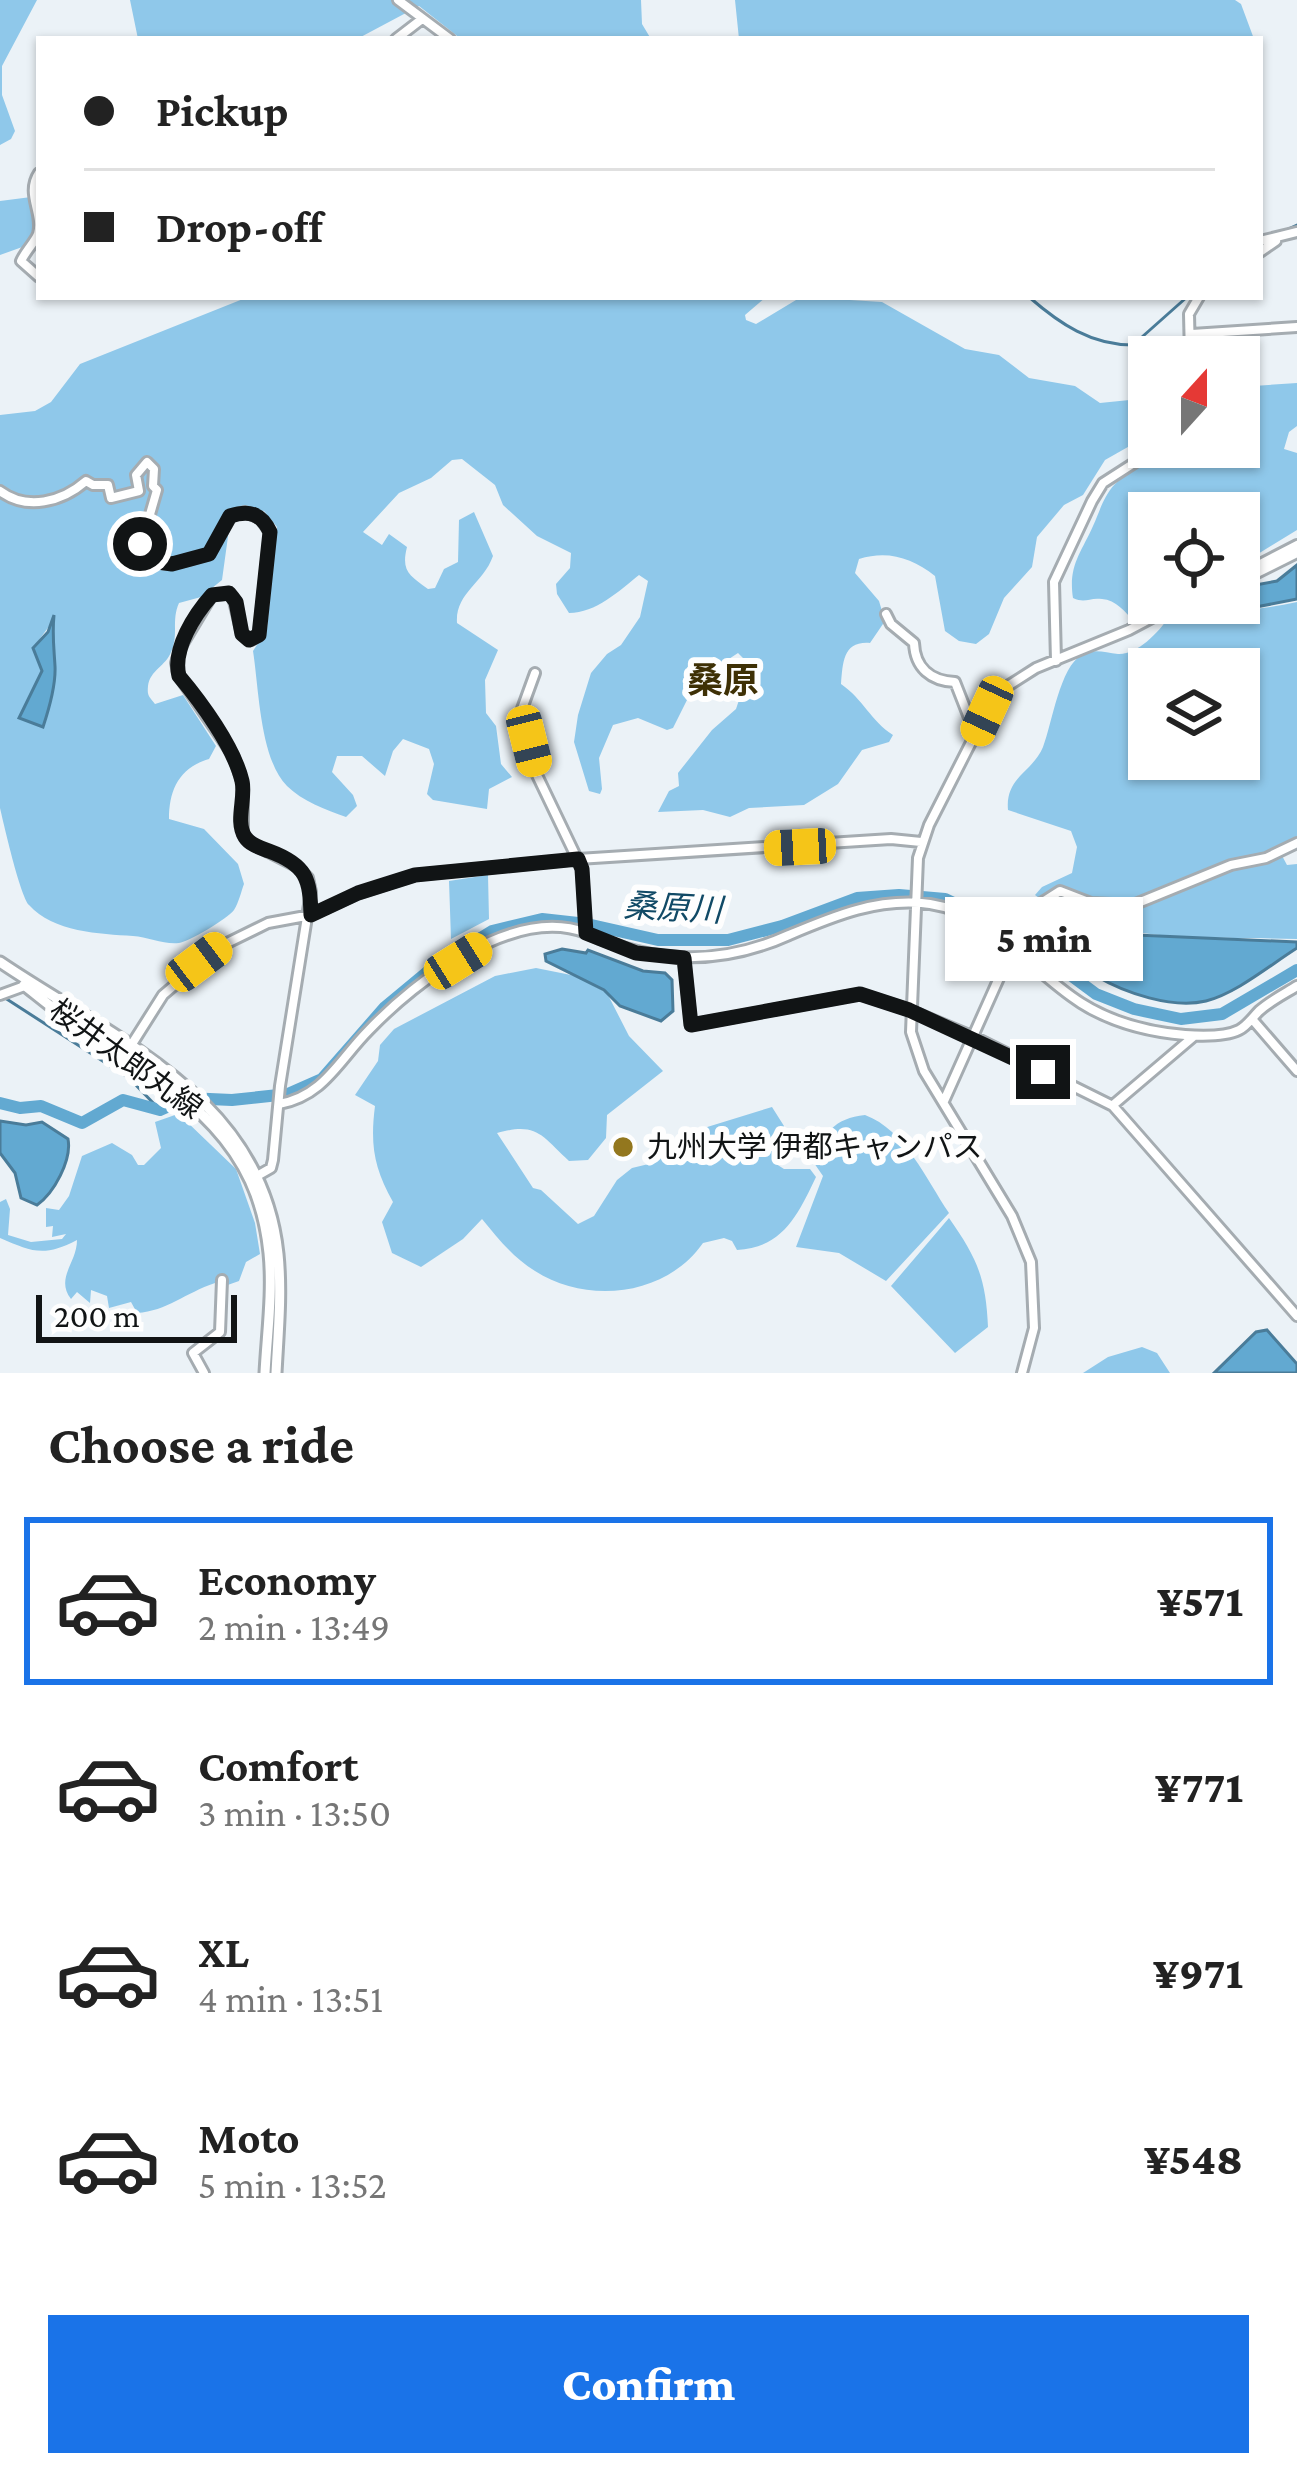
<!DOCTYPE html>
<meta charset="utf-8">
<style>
:root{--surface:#fff;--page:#f2f2f2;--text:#222;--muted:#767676;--line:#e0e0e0;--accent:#1a73e8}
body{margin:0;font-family:"Crimson Pro","Noto Sans JP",serif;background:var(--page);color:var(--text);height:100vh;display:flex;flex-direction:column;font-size:45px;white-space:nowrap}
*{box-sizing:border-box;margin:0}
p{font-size:39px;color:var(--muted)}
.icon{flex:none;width:66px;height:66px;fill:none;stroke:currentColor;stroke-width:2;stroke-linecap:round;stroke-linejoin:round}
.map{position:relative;height:1373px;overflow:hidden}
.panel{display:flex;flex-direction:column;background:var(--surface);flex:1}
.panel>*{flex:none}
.top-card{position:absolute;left:36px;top:36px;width:1227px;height:264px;border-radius:0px;box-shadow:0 3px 9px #0004;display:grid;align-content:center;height:264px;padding:0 48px;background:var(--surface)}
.needle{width:78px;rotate:21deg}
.controls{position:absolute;left:1128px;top:336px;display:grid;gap:24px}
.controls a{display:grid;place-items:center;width:132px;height:132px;border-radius:0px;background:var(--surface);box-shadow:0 3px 9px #0004;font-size:60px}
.scale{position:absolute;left:36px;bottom:30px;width:201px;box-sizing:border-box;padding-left:12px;border:6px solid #111415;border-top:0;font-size:33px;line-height:42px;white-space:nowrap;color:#111415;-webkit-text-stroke:9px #fefefe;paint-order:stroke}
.end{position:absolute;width:54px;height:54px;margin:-27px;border:15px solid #111415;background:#fff;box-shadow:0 0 0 6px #fff}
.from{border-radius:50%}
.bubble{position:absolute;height:84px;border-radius:0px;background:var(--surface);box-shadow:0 3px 9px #0004;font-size:39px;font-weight:800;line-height:84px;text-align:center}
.car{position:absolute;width:36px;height:72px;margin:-36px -18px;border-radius:15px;box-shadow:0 0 9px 3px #0007;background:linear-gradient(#f5c518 24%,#345 0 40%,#f5c518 0 76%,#345 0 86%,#f5c518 0)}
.top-card b{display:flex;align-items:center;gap:42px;height:114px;font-size:45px}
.top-card b+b{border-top:3px solid var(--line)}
.top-card i{width:30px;height:30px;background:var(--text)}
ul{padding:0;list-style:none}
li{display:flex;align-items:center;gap:36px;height:168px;margin:0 24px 18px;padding:0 24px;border:6px solid transparent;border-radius:0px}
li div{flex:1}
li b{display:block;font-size:45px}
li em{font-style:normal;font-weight:800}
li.active{border-color:var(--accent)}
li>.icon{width:108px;height:108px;stroke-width:1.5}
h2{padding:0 48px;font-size:54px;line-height:144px}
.action{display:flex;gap:24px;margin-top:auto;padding:24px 48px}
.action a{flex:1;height:138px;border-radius:0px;background:var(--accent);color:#fff;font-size:48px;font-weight:800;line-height:138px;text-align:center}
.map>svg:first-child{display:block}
.green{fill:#8fc8ea;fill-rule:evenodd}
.water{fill:#62a9d1;stroke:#4a7c99;stroke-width:3}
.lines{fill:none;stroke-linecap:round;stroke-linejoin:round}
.stream{stroke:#4a7c99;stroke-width:3}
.river{stroke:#62a9d1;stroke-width:12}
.minor-casing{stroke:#a5acb1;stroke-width:14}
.major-casing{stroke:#a5acb1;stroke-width:15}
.minor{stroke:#fff;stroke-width:8}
.major{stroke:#fff;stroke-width:9}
.route{stroke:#111415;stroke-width:15}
.poi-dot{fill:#93771e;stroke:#fefefe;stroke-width:4.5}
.labels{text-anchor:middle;stroke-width:12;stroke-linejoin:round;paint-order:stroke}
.street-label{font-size:30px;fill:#111415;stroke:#fefefe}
.poi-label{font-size:30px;fill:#111415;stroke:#fefefe;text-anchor:start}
.water-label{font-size:33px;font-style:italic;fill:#114a66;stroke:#fefefe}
.quarter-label{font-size:36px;font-weight:bold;fill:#3e3005;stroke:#fefefe}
</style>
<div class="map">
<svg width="1297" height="1373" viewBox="0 0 1297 1373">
<rect width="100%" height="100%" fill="#ebf2f7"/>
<path class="green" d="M0 0H37L2 66V95L15 131 11 139 0 145Z
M130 0H641L642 24 651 39H461L419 6 357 39H138Z
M735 0H1235L1241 4 1254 39H739Z
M39 196V241L0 255V201Z
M248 297H766L745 315 746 320 756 324 801 297 882 302 965 349 999 355 1029 378 1075 386 1100 403 1149 398V427L1142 439 1105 460 1083 495 1064 505 1037 537 1032 567 1004 598 989 634 976 644 959 641 945 631 935 576C912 558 888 550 859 559L855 573 879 601 885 621 870 643C843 641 843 662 841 684 863 699 871 721 893 735L889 742 862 750 838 784 804 805 749 808 730 817 703 810 658 812 669 791 679 786 678 773 712 730 736 709 748 673 747 662 738 653 697 680 673 728 667 730 638 718 613 725 599 758 602 789 600 794 589 791 574 742 578 715 591 673 607 654 621 645 640 617 648 581 639 575C619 591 596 613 569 613L557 594 556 584 570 568 571 553 537 536 503 505 495 485 462 459 452 460 431 478 399 493 363 532 382 545 389 534 407 547C401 571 409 575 428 589L435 588 444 569 458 562 459 520 474 512 493 556C483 584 455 593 457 623L498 650 485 680 486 713 496 726 501 764 512 777 489 789 487 809 433 800 427 794 434 764 429 749 403 739 393 751 385 776 362 756H337L332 772 353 795 357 806 346 817C326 810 302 801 287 786 260 759 259 689 253 651L267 629 277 527 264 511 237 507 230 522 222 580 201 597 179 603C171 621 179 635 171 652 166 666 150 670 148 686 147 696 149 696 155 704L183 695 216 746 209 759C179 768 169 790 169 819L204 829 238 864 244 884C241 892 239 902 234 910 228 918 189 942 179 943 165 945 148 937 133 936 100 934 53 932 29 905 20 895 4 825 0 808V415L35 411 51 402 80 364ZM53 621C52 641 57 662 55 682 53 695 47 708 46 722L20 717 42 671 33 648Z
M1297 383V426L1289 432 1284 449 1297 453V530L1240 565 1239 513H1149V603L1134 621C1125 612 1116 600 1102 599 1089 597 1086 604 1073 598 1068 566 1081 553 1093 526 1100 511 1103 497 1115 484 1130 470 1148 467 1158 447H1239V387Z
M1297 602V845L1280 852 1287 865 1297 864V939C1216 936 1101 946 1035 895L1042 887 1072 873 1077 847 1071 831 1008 810C1005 777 1032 773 1043 747 1052 724 1060 666 1082 655 1094 648 1105 653 1118 654 1137 655 1158 633 1169 617 1212 611 1254 612 1297 602ZM1149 669H1239V759H1149Z
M488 875 489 919 451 939 449 881Z
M536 968 576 976 607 993 629 1036 663 1071 607 1115 606 1138 588 1160 569 1161C541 1135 537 1122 497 1133L533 1188 541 1190 578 1224 594 1216 617 1180 632 1168 657 1162 691 1132 772 1107 784 1126 773 1162 784 1169H810L816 1177C799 1212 784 1248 737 1250L732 1241 724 1238 703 1243C666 1296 588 1305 535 1271 512 1257 498 1238 482 1219L463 1239 421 1267 392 1253 382 1222 393 1202C374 1168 370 1145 375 1106L355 1095 378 1061 380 1045 394 1029 495 976Z
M175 1115 185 1120 236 1169 255 1223 260 1254 246 1262 239 1281 222 1287 215 1283C185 1293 167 1311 137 1313L131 1302 109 1308 107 1296 91 1290 90 1303 77 1292 71 1299C55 1278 77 1263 77 1240 43 1258 31 1251 0 1238V1202L6 1199 10 1209 8 1235 31 1242 62 1239 66 1234 52 1237 53 1226 46 1227V1208L59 1210 69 1196 82 1156 112 1143 132 1155 138 1165H144L161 1148 155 1122Z
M865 1115C905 1130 926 1179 949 1213L886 1281 839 1253 796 1247 823 1176 814 1163C821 1134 835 1118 865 1115Z
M949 1218C977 1258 986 1278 988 1327L955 1353 891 1286Z
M1142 1347 1157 1353 1170 1373H1083L1108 1357Z"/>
<path class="water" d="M1297 565V599L1251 608 1214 607 1217 603H1239V588L1277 581Z
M54 615C52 635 54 648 55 666 56 685 49 709 43 727L19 718 42 671 33 648 48 632Z
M1113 934 1297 942V948C1270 965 1237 993 1206 1001 1172 1009 1125 993 1096 976Z
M562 949 586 953 588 950 643 971 665 973 672 980 673 1011 661 1021 620 1006 604 990 546 961 545 954Z
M0 1121 26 1125 42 1122 68 1139C72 1160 54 1193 37 1205L21 1198 15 1173 0 1153Z
M1267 1330 1297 1364V1373H1214L1256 1332Z"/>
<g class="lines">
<path class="stream" d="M1275 235 1297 225
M1029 297C1060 324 1091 345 1133 345L1187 297
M2 996 129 1078 160 1110"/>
<path class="river" d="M0 1103 20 1108 41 1106 82 1123 123 1100 160 1110 187 1098 232 1100 288 1094 322 1079 385 1007 432 968 492 931 542 919 587 924 658 940H728L782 926 857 898 899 895 945 899 1010 930 1096 994 1134 1009 1181 1019 1222 1014 1297 970"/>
<defs>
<path id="minor" d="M398 0 450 39
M396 39 422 19
M39 173C25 194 44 213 38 234 35 242 25 252 21 261L39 277
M1260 241 1297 232
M1260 252 1276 241
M1192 334 1297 327
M1190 357 1189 314 1199 297
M0 491C27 511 62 502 86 481L93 485H108L111 498 139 491 136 475 147 462 154 469 153 486 157 490 140 549C155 573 182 562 209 554L231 516 245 512 260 518 270 532 259 635 251 640 242 634 233 597 229 594 212 595 182 645 176 663 179 676 233 755 243 784V834L251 843 296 866 308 878 311 892 280 1086 273 1160 271 1168 257 1176
M1239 575 1297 545
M1239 582 1297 553
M886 614 891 624 914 643C915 668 931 681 955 682L975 733
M1056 661 1054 582 1092 501 1103 483 1159 447
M535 673 519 717 536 773 582 869 586 933C654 964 720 966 789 935 834 916 879 897 930 904 992 913 1031 972 1081 1003 1111 1022 1149 1032 1185 1035 1200 1036 1225 1037 1239 1030 1247 1026 1253 1017 1259 1011 1270 1001 1284 994 1297 986
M1000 936 1008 924 1060 891 1091 903 1133 905 1231 865 1266 858 1297 843
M684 958 691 1025 860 994 909 1010 974 1037 1113 1106 1297 1316
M0 995 30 984
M1252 1019 1297 1071
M125 1055 163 995 219 947 268 923 311 915 359 893 415 875 578 859 891 839 921 842
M944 1101 1012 949
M279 1104C324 1096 339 1060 369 1030 416 981 514 905 586 933
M1113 1105 1193 1037
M204 1373 193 1353 220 1332 222 1280
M1022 1373 1034 1328 1031 1262 1012 1216 924 1071 911 1032 918 858 929 825 987 711 1003 689 1036 668 1129 630 1180 603"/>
<path id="major" d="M0 962C115 1040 262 1097 278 1254 282 1293 278 1334 276 1373
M24 985C43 1000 62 1016 82 1029 174 1089 257 1132 269 1253 273 1292 267 1334 265 1373"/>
</defs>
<use href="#minor" class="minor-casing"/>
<use href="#major" class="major-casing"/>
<use href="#minor" class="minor"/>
<use href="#major" class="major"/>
</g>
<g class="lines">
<path class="route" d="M140 544 151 561 172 564 209 554 230 516C249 510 261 513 270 532L259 635 249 640 242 634 236 602 229 593 212 595C195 614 172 649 179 676 201 702 234 747 242 781 246 798 235 821 245 837 250 845 261 848 269 851 307 865 310 879 311 915L358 893 415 875 578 859 582 869 586 933 636 953 684 958 691 1025 860 994 909 1010 1043 1072"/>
</g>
<circle class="poi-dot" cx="623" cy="1147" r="12"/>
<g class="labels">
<g class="street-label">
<text transform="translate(126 1059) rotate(36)" y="10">桜井太郎丸線</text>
</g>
<g class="poi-label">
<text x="647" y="1157">九州大学 伊都キャンパス</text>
</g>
<g class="water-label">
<text transform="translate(673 907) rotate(3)" y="12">桑原川</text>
</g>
<g class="quarter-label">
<text x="723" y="693">桑原</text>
</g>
</g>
</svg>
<div class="controls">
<a><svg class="needle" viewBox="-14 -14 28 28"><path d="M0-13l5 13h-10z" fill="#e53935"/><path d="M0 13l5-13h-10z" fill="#767676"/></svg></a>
<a><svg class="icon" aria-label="locate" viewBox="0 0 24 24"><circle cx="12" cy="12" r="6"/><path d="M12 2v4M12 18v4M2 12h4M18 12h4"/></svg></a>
<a><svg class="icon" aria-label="layers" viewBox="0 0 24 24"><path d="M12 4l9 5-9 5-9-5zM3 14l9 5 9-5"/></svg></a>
</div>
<div class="scale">200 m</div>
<i class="end from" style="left:140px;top:544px"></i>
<i class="end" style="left:1043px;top:1072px"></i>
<div class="bubble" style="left:945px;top:897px;width:198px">5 min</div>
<i class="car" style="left:987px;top:711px;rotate:205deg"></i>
<i class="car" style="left:529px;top:741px;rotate:166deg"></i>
<i class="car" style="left:800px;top:847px;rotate:267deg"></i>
<i class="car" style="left:458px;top:961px;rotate:58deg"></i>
<i class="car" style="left:199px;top:962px;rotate:53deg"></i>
<div class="top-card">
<b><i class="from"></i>Pickup</b>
<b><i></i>Drop-off</b>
</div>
</div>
<section class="panel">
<h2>Choose a ride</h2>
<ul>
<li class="active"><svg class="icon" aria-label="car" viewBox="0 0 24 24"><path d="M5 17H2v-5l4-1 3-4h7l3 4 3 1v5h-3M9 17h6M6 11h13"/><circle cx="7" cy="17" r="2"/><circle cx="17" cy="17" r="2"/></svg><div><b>Economy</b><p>2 min · 13:49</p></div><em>¥571</em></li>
<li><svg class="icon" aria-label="car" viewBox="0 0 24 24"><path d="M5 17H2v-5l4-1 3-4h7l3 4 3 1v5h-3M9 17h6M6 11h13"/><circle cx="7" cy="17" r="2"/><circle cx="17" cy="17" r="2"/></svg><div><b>Comfort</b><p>3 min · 13:50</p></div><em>¥771</em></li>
<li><svg class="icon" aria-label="car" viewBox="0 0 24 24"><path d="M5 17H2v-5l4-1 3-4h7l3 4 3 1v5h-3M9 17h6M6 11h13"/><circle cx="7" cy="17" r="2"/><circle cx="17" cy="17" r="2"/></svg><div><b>XL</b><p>4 min · 13:51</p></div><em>¥971</em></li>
<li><svg class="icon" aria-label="car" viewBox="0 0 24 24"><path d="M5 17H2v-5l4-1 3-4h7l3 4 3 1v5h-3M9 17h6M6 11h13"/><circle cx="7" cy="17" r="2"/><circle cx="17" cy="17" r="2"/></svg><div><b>Moto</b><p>5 min · 13:52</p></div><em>¥548</em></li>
</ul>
<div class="action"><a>Confirm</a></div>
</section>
